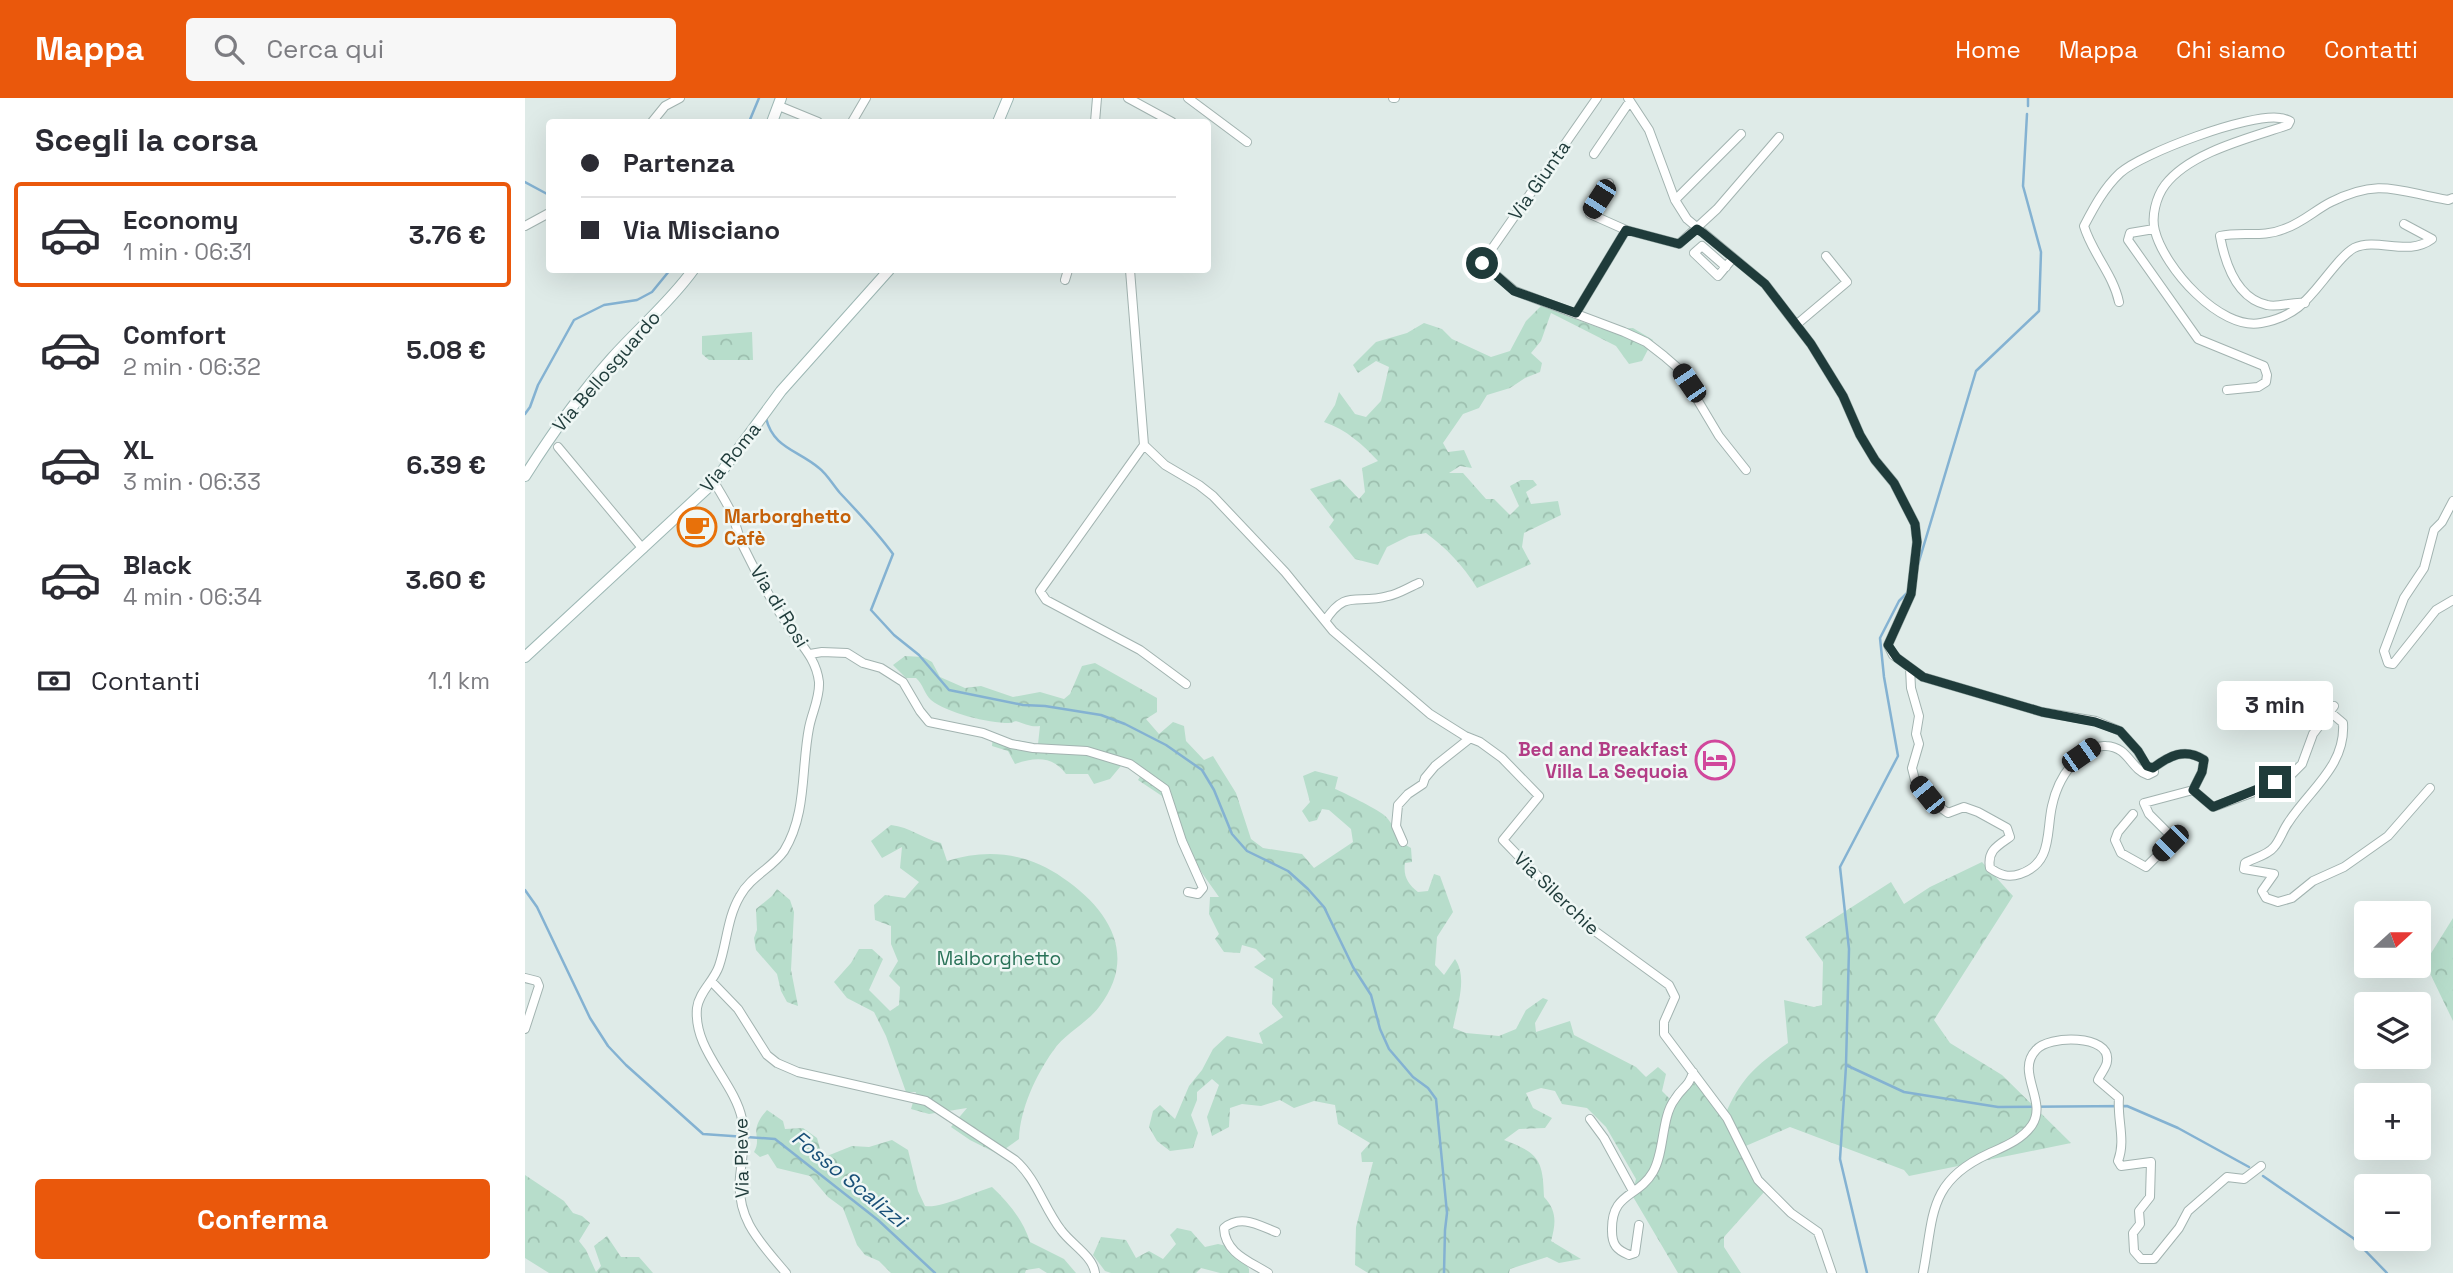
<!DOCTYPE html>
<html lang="it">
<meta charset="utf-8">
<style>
:root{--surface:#fff;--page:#f7f7f7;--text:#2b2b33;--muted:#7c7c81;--line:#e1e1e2;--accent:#ea580c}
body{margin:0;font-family:"Space Grotesk",sans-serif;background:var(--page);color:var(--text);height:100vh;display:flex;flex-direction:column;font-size:26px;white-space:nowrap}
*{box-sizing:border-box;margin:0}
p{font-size:23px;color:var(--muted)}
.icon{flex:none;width:38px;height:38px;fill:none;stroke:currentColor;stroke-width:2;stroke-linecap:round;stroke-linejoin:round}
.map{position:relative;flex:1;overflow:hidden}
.side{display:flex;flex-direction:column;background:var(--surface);width:525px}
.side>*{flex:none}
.guide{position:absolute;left:21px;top:21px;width:665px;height:154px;border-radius:7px;box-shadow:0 7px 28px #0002;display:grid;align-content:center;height:154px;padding:0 35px;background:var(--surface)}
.needle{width:46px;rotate:69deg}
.fabs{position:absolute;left:1829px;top:803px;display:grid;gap:14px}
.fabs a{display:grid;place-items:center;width:77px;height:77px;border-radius:7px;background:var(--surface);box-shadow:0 7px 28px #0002;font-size:35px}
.end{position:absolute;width:32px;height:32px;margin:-16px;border:9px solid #1f3b3a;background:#fff;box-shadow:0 0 0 4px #fff}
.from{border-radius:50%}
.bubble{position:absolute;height:49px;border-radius:7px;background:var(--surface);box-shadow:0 7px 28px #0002;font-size:23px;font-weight:700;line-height:49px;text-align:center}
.car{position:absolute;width:21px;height:42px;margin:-21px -10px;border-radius:9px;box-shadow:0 0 5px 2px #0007;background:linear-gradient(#222 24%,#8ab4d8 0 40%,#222 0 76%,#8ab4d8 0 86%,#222 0)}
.guide b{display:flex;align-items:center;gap:24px;height:66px;font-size:26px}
.guide b+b{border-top:2px solid var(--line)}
.guide i{width:18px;height:18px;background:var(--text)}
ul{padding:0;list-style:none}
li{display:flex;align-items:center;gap:21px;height:105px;margin:0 14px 10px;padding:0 21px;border:4px solid transparent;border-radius:7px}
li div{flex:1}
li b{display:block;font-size:26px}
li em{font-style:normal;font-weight:700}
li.selected{border-color:var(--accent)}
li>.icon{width:63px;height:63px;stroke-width:1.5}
h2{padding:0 35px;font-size:32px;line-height:84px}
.pay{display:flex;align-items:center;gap:18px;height:77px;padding:0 35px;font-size:26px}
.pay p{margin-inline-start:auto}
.action{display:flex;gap:14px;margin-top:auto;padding:14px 35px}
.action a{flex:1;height:80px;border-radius:7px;background:var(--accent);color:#fff;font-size:28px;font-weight:700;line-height:80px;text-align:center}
header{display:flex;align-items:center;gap:42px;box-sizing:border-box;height:98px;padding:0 35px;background:var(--accent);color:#fff}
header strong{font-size:33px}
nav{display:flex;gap:38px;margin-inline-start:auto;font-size:24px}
.search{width:490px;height:63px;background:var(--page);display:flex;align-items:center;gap:18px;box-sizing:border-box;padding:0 24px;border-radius:7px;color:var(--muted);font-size:26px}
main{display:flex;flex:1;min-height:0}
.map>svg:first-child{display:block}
.forest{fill:url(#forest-crowns)}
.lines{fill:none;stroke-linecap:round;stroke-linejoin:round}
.stream{stroke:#84b2d2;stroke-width:2.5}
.street-casing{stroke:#a2b3b0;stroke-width:10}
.secondary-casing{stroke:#9db7b4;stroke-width:12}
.street{stroke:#fff;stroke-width:8}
.secondary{stroke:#fff;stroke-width:10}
.route{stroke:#1f3b3a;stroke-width:9}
.labels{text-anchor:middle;stroke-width:5;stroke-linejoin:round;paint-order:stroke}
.street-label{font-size:19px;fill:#1f3b3a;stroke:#eff7f5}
.food-label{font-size:19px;font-weight:bold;fill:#c56008;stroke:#eff7f5;text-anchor:start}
.hotel-label{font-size:19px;font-weight:bold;fill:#b23c85;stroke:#eff7f5;text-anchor:end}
.park-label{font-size:19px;fill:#297258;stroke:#eff7f5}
.water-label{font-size:21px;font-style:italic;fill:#195078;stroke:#eff7f5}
</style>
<header>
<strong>Mappa</strong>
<div class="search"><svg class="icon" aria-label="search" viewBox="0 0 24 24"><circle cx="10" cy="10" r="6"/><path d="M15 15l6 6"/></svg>Cerca qui</div>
<nav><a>Home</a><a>Mappa</a><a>Chi siamo</a><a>Contatti</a></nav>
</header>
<main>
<section class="side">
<h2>Scegli la corsa</h2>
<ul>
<li class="selected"><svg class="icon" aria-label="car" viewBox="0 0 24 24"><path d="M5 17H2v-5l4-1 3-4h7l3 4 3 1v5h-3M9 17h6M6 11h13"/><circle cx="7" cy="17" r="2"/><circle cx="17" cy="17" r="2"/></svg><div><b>Economy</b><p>1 min · 06:31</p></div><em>3.76 €</em></li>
<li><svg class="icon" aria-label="car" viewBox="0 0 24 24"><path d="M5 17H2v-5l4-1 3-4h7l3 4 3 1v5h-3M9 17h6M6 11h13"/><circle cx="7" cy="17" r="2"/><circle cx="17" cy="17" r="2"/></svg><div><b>Comfort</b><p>2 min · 06:32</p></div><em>5.08 €</em></li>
<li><svg class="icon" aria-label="car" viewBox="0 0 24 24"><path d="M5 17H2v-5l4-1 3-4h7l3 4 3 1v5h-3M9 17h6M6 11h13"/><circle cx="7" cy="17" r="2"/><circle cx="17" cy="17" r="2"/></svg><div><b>XL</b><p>3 min · 06:33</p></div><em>6.39 €</em></li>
<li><svg class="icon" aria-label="car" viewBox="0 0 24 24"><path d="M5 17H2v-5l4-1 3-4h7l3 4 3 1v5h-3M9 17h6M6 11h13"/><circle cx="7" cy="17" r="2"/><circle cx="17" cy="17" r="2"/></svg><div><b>Black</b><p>4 min · 06:34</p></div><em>3.60 €</em></li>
</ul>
<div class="pay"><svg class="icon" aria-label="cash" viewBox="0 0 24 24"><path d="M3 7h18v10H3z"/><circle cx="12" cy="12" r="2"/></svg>Contanti<p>1.1 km</p></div>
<div class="action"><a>Conferma</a></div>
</section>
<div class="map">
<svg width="1928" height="1175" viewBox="0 0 1928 1175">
<defs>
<pattern id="forest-crowns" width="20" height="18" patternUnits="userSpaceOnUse" patternTransform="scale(1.75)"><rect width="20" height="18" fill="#b7ddcb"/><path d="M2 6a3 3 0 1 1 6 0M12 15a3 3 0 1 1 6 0" fill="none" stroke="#9dbfaf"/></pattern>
</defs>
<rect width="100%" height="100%" fill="#dfebe8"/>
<path class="forest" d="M1016 208 1077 231 1108 230 1128 242 1117 263 1104 266 1091 248 1026 215 1016 243 1006 255 1017 265 1015 274 1000 280 985 290 962 297 954 310 938 316 918 345 923 354 939 352 947 370 935 368 924 375H938L961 401H969L985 417 994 408 985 388 996 382H1008L1012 387 1001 394 1006 406 1033 403 1036 417 999 435 997 449 1006 466 952 490C938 467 922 451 901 435L884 438 862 449 853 467 830 461 804 429 809 422 785 391 815 381 834 401 840 394 837 370 853 363C837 346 822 332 799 324L810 307 814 294 830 316 841 319 856 303 864 269 851 263 833 275 828 267 851 244 882 235 899 225 917 231 927 241 966 259 985 253 1001 223Z
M227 234 228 262H184L177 256V238Z
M380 558 398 559 407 564 415 579 440 590 456 588 488 599 515 594 539 601 545 596 557 568 570 565 632 600V614L621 621 634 636 648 624 659 628 661 643 679 662 688 658 711 695 726 741 738 750 777 756 789 770 828 744 826 731 804 712 797 711 792 722 784 724 777 713 785 704 778 678 790 673 813 679 810 691C820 695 850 710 859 717 873 729 866 740 886 750L887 764 880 765C878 778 883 786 893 794L903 793 909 776 915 778 928 814 912 839 910 867 919 877 930 861C943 879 932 909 928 930L941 935 974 938 991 931 1001 912 1018 900 1023 902 1010 925 1011 934 1045 923 1049 937 1111 969 1121 979 1133 969 1141 976 1137 993 1149 1005 1170 984 1200 1017C1216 980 1230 968 1263 945L1259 902 1289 909 1297 907 1298 864 1280 839 1366 784 1379 806 1405 789 1457 764 1488 798 1409 922 1425 945 1477 977 1546 1045 1384 1078 1379 1072 1265 1029 1216 1050 1240 1093 1199 1139V1149L1216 1175H1153L1107 1097 1111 1081 1081 1029 1062 1010 1037 1006 1030 993 1016 990 1001 995 1008 1010 1027 1020 1020 1030 994 1031 979 1042C1014 1055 1018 1062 1019 1099 1032 1113 1031 1125 1026 1143L1056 1161 1034 1165 1022 1159 985 1171 984 1175H843L830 1167 831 1129 848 1064H837L836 1055 845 1045 813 1026 810 1007 789 1003 769 1010 755 1002 736 1008 717 1006 705 1010 704 1029 687 1038 682 1019 694 987 687 981 672 994V1002L666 1017 673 1035 668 1050 645 1053 632 1043 624 1029 628 1013 635 1007 650 1021 664 988 677 972 688 951 702 938 738 946 734 935 758 919 747 906 748 881 729 869 741 861 731 851 717 847 715 855 699 854 690 841 694 836 684 816 685 799H694L677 775 645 718 637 698 613 682 619 672 600 663 585 681 569 686 563 676H541C528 658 510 659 490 666L483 653 467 648 468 638 513 646 515 628C506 629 503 627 494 624 488 622 490 625 484 625 463 625 422 615 406 602 400 597 398 586 391 580H381L368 567Z
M366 727C385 729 398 741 416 745L422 763C463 750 503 755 538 780 585 812 613 858 574 909 561 926 540 935 528 953 511 977 495 1011 494 1041L473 1056 445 1042 426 1029 442 1010 404 1016 386 1011 391 994H381L361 938 349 914 322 900 309 884 326 865 334 851H347L358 861 344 892 365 913 374 907 375 889 364 878 373 863 366 846V828L350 822 349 807 360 797 380 800 394 784 375 770 377 749 357 760 346 743Z
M252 791 265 802 269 814 266 872 273 908 262 904 256 893 252 876 231 852 229 840 232 832 231 811 247 798Z
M1928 820V923L1900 865Z
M242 1012 258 1023 260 1031 278 1030 292 1040 296 1054 302 1058 327 1048 344 1049 367 1042 383 1052 393 1093 400 1108C414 1111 450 1094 467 1089 484 1105 498 1122 505 1144L539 1161 551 1175H522L514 1170 501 1172 500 1175H366L354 1163 340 1157 332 1147 318 1110 303 1099 285 1078 252 1070 243 1056 235 1059 229 1054C238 1038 222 1034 242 1012Z
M0 1077 39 1103 48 1115 57 1118 65 1125 54 1143 61 1152 71 1174 76 1168 69 1148 82 1138 96 1159H114L128 1175H24L0 1160Z
M652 1130 666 1133 680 1149 693 1146 711 1150 724 1171V1175H695L676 1170 671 1175H586L580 1173 568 1157 576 1139 601 1142 611 1160 624 1153 638 1161 651 1146 645 1137Z"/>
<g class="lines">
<path class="stream" d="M1503 8V0
M224 24 234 0
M0 84 24 97
M0 316 5 309 13 287 49 222 79 207 112 202 127 194 145 172
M241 320C248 350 273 352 294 370 302 376 308 387 315 395 334 415 352 434 368 456L346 512 369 537 394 557 424 592 498 607 520 608 576 617 600 626 641 647 677 672 689 692 707 736 722 753 763 773 783 791 799 809 828 869 846 897 855 931 864 951 888 979 903 990 911 1001 922 1115 920 1132 919 1175
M1392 470 1451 273 1514 213 1516 154 1498 88 1502 16
M1384 493 1374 503 1355 540 1359 579 1373 658 1315 769 1324 851 1321 967 1379 994 1473 1009 1602 1008 1653 1030 1724 1069
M0 792 12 809 65 920 83 948 101 967 178 1036 250 1041 353 1122 410 1175
M1321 968 1315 1061 1342 1175
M1738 1078 1828 1140 1862 1175"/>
<defs>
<path id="street" d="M603 0 647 24
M663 0 722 44
M868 0H870
M1072 0 957 165 990 193 1099 234 1121 244 1139 258 1154 271 1194 338 1221 372
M1103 0 1124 32 1150 102 1162 121 1240 186 1286 246 1318 298 1335 337 1350 362 1369 385 1390 426 1392 444 1386 496 1363 547 1368 557 1398 579 1517 614 1571 623 1595 633 1613 653 1622 669 1628 670C1644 658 1660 649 1679 662L1677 674 1668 692 1688 709 1732 693 1767 676 1777 666 1788 636 1809 608
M254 8 293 24
M127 24 140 8 155 0
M327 24 341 0
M570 24 572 0
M1069 56 1105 3
M1084 85 1065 116 1101 132 1154 146 1192 111 1254 39
M1150 102 1216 36
M0 128 24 115
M1629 131 1605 135 1603 142 1673 241 1739 268 1742 277 1741 284 1733 289 1702 292
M1201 169 1177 148 1169 155 1193 178 1208 160
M605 172 619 347
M540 182 543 172
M1594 204C1588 176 1567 155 1559 128 1569 109 1579 90 1595 75 1617 55 1725 15 1755 20 1759 20 1762 22 1765 23L1763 27C1725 40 1665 54 1640 87 1631 99 1626 119 1630 133 1639 169 1695 233 1736 225 1776 218 1786 196 1810 168 1815 162 1822 154 1829 150 1853 139 1883 159 1907 141L1879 126
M1780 205C1767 203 1754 210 1742 207 1711 200 1700 165 1695 138 1716 133 1738 140 1759 131 1777 125 1790 112 1806 104 1856 79 1874 94 1923 102L1928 100
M1051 215 1101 132
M1271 227 1322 184 1301 158
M619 347 640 367 674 387 688 398 760 474 808 533 905 616 940 638 955 644 977 660 1014 698 978 742 1056 823 1144 887 1150 899 1139 924V936L1202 1020 1233 1082 1266 1115 1293 1134 1307 1175
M619 347 515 493 521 502 615 552 661 586
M33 349 118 451
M189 384C195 394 202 405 207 416 211 426 213 437 217 446 230 473 245 500 261 525 274 545 291 559 294 584 295 600 287 614 284 630 276 671 282 716 259 753 247 770 225 779 215 798 202 820 202 845 194 868 189 883 174 894 172 910 168 952 209 983 217 1021 221 1042 217 1059 215 1079 211 1122 236 1145 261 1175
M1928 403 1917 424 1909 432 1899 470 1879 500 1859 553 1863 565 1868 566 1911 512 1928 502
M800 523C821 490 832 507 863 498 874 496 884 489 894 485
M285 556 297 554 322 555 338 565 356 570 378 584 395 613 404 624 458 635 486 646 508 650 562 653 605 666 640 691 657 743 678 790 673 796 663 794
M1385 570 1386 590 1394 618 1391 636 1394 646 1387 670 1390 682 1409 705 1423 715 1439 709 1453 714 1482 730 1485 739C1472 748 1462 753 1465 770 1475 777 1483 780 1495 776 1528 765 1521 734 1527 708 1531 689 1539 674 1552 661 1560 653 1569 647 1581 648 1604 649 1605 671 1623 677L1629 674 1628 670
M1805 614 1818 625C1821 668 1784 692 1763 725 1758 732 1755 742 1749 749 1743 757 1729 760 1720 765L1719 771 1749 776 1737 793 1741 800 1753 804 1767 800 1788 783 1819 769 1863 738 1905 690
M1608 716 1593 734 1590 742 1596 755 1621 769 1645 745 1646 738 1624 716 1619 705 1668 692
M878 744 871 728 873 707 883 696 898 686 900 680 910 668 944 641
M0 880 12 883 14 888 0 931
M186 883 213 911 242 957 252 965 273 974 401 1003 490 1062C511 1080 519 1110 536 1132 546 1146 568 1158 570 1175
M1065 1021 1079 1040 1108 1093
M1114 1127 1110 1155 1104 1157C1092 1152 1087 1147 1087 1133 1086 1094 1113 1100 1128 1074 1140 1053 1136 1019 1150 1001 1157 989 1164 989 1168 974
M743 1175C724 1163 700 1155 699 1130 716 1116 733 1127 751 1134
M1398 1175C1409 1119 1402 1084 1463 1056 1478 1049 1497 1042 1507 1027 1523 1003 1490 974 1511 952 1523 937 1586 936 1582 963 1582 969 1575 976 1573 982L1594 1000C1592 1022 1601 1042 1593 1063L1596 1068 1626 1064 1625 1099 1614 1113 1615 1126 1608 1135 1609 1153 1616 1161H1629L1654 1130 1663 1113 1702 1079 1719 1081 1736 1068"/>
<path id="secondary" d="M247 24 256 0
M473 24 483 0
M0 378C26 337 55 296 87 260 114 230 145 204 168 172
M0 559 189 384 256 293 364 172"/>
</defs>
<use href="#street" class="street-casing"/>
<use href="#secondary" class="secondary-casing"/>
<use href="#street" class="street"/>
<use href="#secondary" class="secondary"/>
</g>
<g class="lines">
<path class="route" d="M957 165 989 193 1051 215 1101 132 1154 146 1172 131 1178 135 1240 186 1286 246 1318 298 1335 337 1350 362 1369 385 1390 426 1392 444 1386 496 1363 547 1372 560 1398 579 1517 614 1570 624 1595 633 1613 653 1622 668 1628 670C1644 658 1660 649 1679 662L1677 674 1668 692 1688 709 1750 684"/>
</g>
<defs>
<symbol id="cafe-ring" viewBox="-11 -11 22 22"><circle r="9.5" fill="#eff7f5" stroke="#e8710a" stroke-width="1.5"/><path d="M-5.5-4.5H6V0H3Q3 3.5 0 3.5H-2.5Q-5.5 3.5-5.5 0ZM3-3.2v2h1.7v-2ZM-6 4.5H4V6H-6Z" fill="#e8710a"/></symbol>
<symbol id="hotel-ring" viewBox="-11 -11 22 22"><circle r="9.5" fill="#eff7f5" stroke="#d1479c" stroke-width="1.5"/><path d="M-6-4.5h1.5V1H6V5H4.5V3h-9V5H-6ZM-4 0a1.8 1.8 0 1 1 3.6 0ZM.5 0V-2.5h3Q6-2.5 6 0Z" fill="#d1479c"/></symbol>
</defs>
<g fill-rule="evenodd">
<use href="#cafe-ring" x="150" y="407" width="44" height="44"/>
<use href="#hotel-ring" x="1168" y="640" width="44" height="44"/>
</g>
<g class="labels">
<g class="street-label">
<text transform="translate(1014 82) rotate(-55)" y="7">Via Giunta</text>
<text transform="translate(81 273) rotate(-49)" y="7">Via Bellosguardo</text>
<text transform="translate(205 359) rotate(-51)" y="7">Via Roma</text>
<text transform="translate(255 508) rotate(58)" y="7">Via di Rosi</text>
<text transform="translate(1032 795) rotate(44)" y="7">Via Silerchie</text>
<text transform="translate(216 1060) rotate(-91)" y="7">Via Pieve</text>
</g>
<g class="food-label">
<text x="199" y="425">Marborghetto<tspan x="199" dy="22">Cafè</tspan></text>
</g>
<g class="hotel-label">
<text x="1163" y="658">Bed and Breakfast<tspan x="1163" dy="22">Villa La Sequoia</tspan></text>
</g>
<g class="park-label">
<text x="474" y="867">Malborghetto</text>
</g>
<g class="water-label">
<text transform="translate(324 1081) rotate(39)" y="7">Fosso Scalizzi</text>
</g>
</g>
</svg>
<div class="fabs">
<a><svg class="needle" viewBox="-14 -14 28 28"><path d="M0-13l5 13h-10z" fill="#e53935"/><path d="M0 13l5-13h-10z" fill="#7c7c81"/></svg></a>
<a><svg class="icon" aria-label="layers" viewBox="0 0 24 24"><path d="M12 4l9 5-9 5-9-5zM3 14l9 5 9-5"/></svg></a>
<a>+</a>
<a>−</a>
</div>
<i class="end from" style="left:957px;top:165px"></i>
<i class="end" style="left:1750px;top:684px"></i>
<div class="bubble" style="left:1692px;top:583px;width:116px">3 min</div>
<i class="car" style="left:1074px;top:101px;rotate:213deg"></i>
<i class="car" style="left:1164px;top:285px;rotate:326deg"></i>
<i class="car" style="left:1556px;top:657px;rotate:55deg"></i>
<i class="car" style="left:1402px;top:697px;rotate:321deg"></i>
<i class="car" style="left:1645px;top:745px;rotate:225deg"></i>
<div class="guide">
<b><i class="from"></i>Partenza</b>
<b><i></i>Via Misciano</b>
</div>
</div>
</main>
